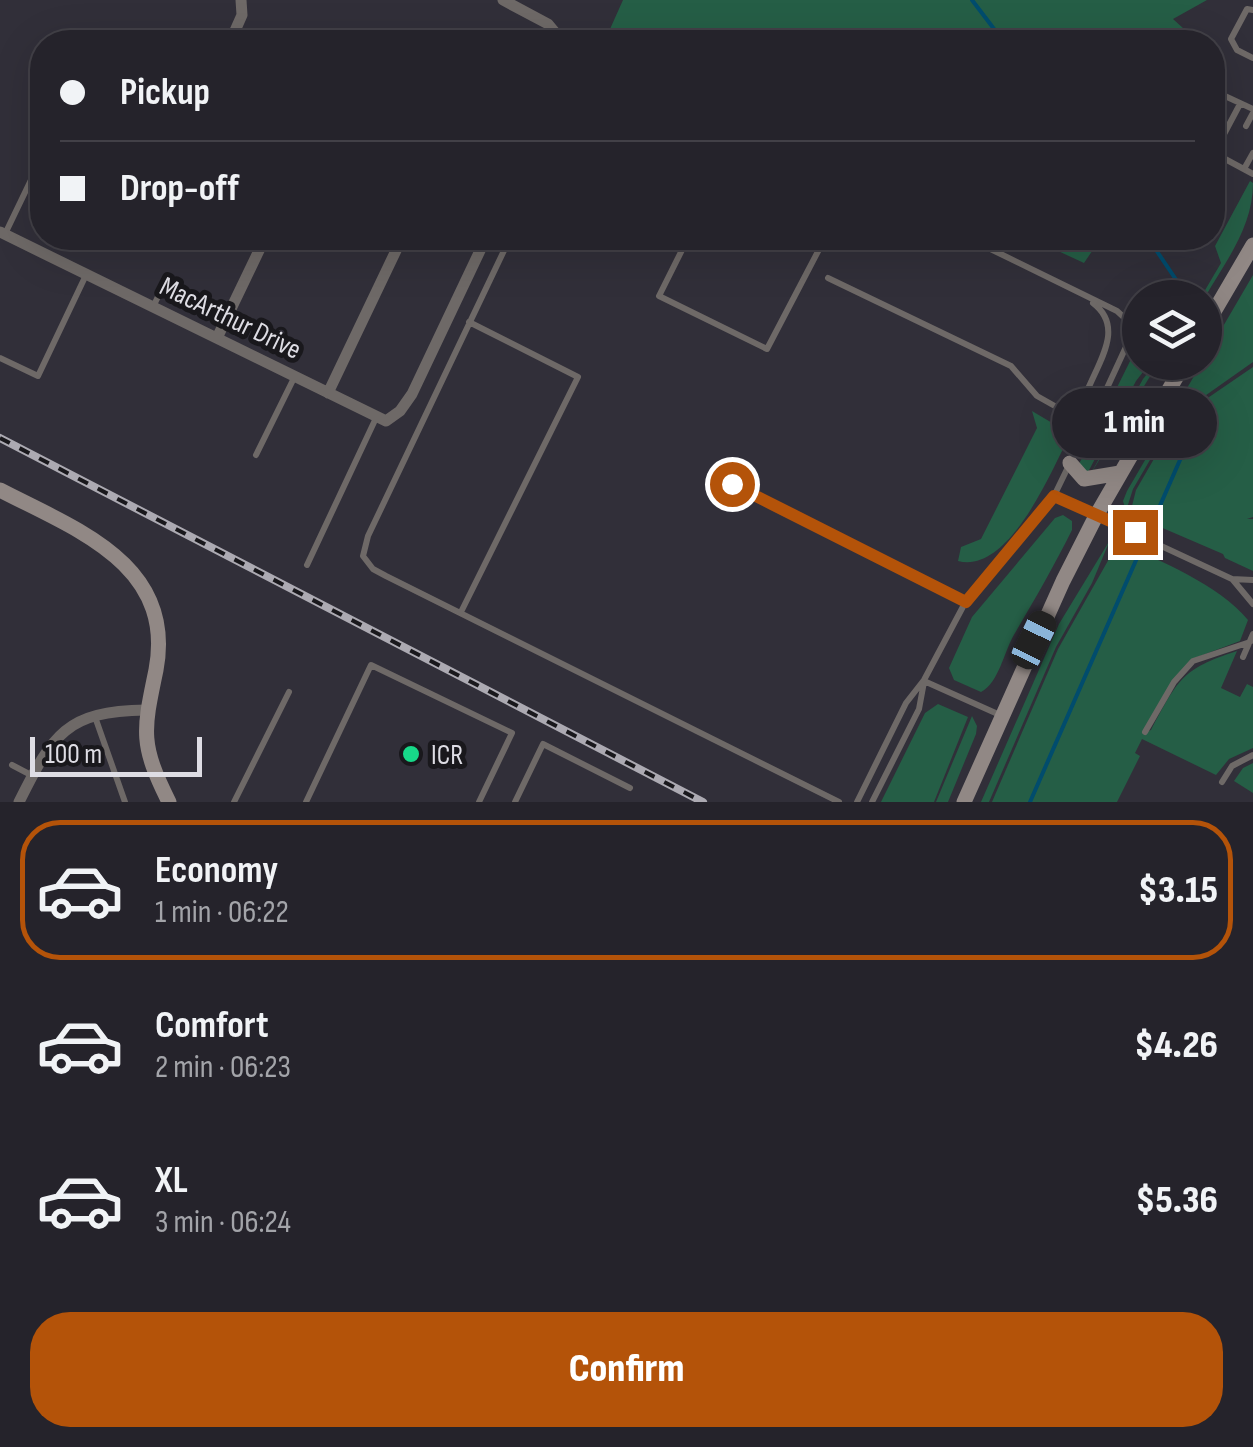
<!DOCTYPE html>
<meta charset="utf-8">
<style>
:root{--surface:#25232b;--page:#2d2b33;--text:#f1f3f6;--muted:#a3a4a9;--line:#424047;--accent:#b45309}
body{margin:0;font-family:"Sofia Sans Condensed",sans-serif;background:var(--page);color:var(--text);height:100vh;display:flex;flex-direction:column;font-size:38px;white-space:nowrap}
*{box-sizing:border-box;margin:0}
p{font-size:32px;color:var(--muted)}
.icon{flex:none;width:55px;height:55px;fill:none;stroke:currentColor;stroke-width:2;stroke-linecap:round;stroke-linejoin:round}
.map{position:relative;height:802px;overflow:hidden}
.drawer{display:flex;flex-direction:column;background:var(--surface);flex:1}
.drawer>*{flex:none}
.top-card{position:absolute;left:30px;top:30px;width:1195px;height:220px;border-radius:40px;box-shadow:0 10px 40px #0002,0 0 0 2px var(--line);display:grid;align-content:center;height:220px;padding:0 30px;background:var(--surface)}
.buttons{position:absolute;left:1122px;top:280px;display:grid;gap:20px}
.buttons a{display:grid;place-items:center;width:100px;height:100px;border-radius:50%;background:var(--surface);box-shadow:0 10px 40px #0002,0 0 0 2px var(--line);font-size:50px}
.scale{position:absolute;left:30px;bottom:25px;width:172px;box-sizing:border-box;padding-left:10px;border:5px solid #dedde4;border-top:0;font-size:28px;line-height:35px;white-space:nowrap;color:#dedde4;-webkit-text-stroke:8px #19181c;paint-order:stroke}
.end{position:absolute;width:45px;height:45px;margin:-22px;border:12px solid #b45309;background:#fff;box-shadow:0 0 0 5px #fff}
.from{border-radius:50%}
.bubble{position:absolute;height:70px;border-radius:35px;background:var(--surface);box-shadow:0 10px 40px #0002,0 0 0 2px var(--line);font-size:32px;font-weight:800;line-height:70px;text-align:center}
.car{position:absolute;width:30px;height:60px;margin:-30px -15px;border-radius:12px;box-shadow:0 0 8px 2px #0007;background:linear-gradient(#222 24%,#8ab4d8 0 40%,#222 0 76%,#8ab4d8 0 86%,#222 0)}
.top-card b{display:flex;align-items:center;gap:35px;height:95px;font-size:38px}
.top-card b+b{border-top:2px solid var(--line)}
.top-card i{width:25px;height:25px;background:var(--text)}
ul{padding:18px 0 0;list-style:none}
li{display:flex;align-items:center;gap:30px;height:140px;margin:0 20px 15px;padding:0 10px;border:5px solid transparent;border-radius:40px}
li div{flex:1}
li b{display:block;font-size:38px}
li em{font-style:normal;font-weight:800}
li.current{border-color:var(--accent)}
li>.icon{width:90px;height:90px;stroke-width:1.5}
.action{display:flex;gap:20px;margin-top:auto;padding:20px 30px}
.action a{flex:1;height:115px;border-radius:40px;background:var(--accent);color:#fff;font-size:40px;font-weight:800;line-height:115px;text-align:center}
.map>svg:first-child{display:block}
.green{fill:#255e46}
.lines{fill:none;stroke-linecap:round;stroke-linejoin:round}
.stream{stroke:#014c6d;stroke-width:4}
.lane{stroke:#6e6967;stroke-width:6}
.street{stroke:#6e6967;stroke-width:11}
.secondary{stroke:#918885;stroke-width:15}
.rail-casing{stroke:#acaab2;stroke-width:8}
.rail{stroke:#19181c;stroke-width:4;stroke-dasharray:11;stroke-linecap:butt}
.route{stroke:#b45309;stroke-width:12}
.poi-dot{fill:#17d989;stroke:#19181c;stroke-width:4}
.labels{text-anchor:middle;stroke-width:10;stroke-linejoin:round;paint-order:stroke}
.street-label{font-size:28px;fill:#dedde4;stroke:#19181c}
.poi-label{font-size:28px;fill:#dedde4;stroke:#19181c;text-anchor:start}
</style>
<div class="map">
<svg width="1253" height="802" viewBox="0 0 1253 802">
<rect width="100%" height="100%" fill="#312f39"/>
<path class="green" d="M623 0H1207L1173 19 1195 39 1194 42H615L606 38Z
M1250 181 1253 183C1253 227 1226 261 1205 297H1201L1221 263 1215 246Z
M1030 238H1101L1084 263Z
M1253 275V362L1175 417 1133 489 1126 511 1123 501 1127 491Z
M1140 341V362L1150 363 1136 381 1087 474 1079 464Z
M1156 363H1162L1149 378 1090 475 1143 379Z
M1253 367V517L1247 519H1253V571L1225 558 1223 554 1130 514 1136 490 1177 419Z
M1032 411 1069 433 1067 441C1049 476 1008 574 958 561L961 547 981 539 1037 428Z
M1063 515 1072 521V530C1054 566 1035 599 1015 633 1004 651 999 683 981 692L954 680 949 668 972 617 1055 518Z
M1110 540 1092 583 1056 647 989 802H981L1059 624Z
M1118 543C1160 560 1219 585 1248 620L1240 641 1192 659 1144 733 1151 730C1178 680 1181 669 1237 651L1221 688 1240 697 1247 684 1253 687V748L1229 759 1216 775 1142 739 1135 753 1140 756 1117 802H992L1058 649Z
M938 704 968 717 934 802H881L925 713Z
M972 716 977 726 976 734 948 802H936Z
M1253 763V793L1234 781 1243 768Z"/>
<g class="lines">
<path class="stream" d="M972 0 1004 42
M1148 238 1183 290
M1030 802 1187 444"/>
<path class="lane" d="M1253 10 1247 9 1231 39 1237 50 1253 58
M1212 90 1253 109
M1246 126 1253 113
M1214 153 1240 104
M1214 153 1253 174
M1244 169 1253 153
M5 234 42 157
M510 238 368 536 363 556 373 569 386 576 839 802
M688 238 659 296 767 349 825 238
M828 278 1011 366 1037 396 1085 423
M153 307 165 282 227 313
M0 358 38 376 86 275
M1092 404 1086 394C1097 364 1126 328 1093 303
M256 455 294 378
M732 484 966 601
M1054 496 1232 579 1253 580
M307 565 376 418
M1233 580 1253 604
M461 612 578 377 469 322
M1243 657 1253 634
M924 681 1000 715
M94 714 125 802
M1145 732 1174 682 1193 661 1250 642
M12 765 31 775
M1222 782 1232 766 1253 755
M234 802 289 692
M306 802 371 665 512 733 479 802
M515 802 543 744 630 788
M857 802 906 703 924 680 966 601 1054 496 1070 463 1092 404 1101 401 1131 336 1129 322 1117 311 968 238
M872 802 919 709 924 682"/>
<path class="street" d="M503 0 548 24 563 42
M230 42 242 15 241 0
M0 232 386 421 400 411 412 394 486 238
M217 338 265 238
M328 393 402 238
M19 802C53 734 66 711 146 710"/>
<path class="secondary" d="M1205 327 1253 245
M1070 463 1084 479 1120 473
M0 490C75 529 176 564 156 670 143 732 140 744 169 802
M964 802 1063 581 1096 516 1185 362"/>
<defs>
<path id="rail" d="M0 438 703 802"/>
</defs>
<use href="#rail" class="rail-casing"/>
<use href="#rail" class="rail"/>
</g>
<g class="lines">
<path class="route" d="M732 484 966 602 1054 496 1135 532"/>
</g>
<circle class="poi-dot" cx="411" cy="754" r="10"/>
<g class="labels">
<g class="street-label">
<text transform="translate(231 317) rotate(26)" y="10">MacArthur Drive</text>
</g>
<g class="poi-label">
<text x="431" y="764">ICR</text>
</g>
</g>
</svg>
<div class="buttons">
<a><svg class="icon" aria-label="layers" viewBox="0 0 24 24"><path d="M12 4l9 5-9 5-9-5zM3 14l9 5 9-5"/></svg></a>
</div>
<div class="scale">100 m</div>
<i class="end from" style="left:732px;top:484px"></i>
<i class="end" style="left:1135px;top:532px"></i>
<div class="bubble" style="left:1052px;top:388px;width:165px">1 min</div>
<i class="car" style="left:1034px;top:640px;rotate:26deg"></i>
<div class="top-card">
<b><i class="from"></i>Pickup</b>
<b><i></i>Drop-off</b>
</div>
</div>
<section class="drawer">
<ul>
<li class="current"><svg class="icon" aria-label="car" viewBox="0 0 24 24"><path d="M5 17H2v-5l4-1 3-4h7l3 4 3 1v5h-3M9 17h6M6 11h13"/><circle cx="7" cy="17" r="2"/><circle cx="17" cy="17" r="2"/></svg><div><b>Economy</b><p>1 min · 06:22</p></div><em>$3.15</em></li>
<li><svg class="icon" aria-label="car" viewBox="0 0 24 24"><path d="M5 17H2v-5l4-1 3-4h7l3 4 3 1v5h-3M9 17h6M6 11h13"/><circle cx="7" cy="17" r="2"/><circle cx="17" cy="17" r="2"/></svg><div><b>Comfort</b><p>2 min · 06:23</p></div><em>$4.26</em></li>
<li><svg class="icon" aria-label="car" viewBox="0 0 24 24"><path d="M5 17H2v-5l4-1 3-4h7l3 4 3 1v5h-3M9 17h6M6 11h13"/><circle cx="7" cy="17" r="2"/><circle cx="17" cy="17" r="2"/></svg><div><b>XL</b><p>3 min · 06:24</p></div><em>$5.36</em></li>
</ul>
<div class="action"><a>Confirm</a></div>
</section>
